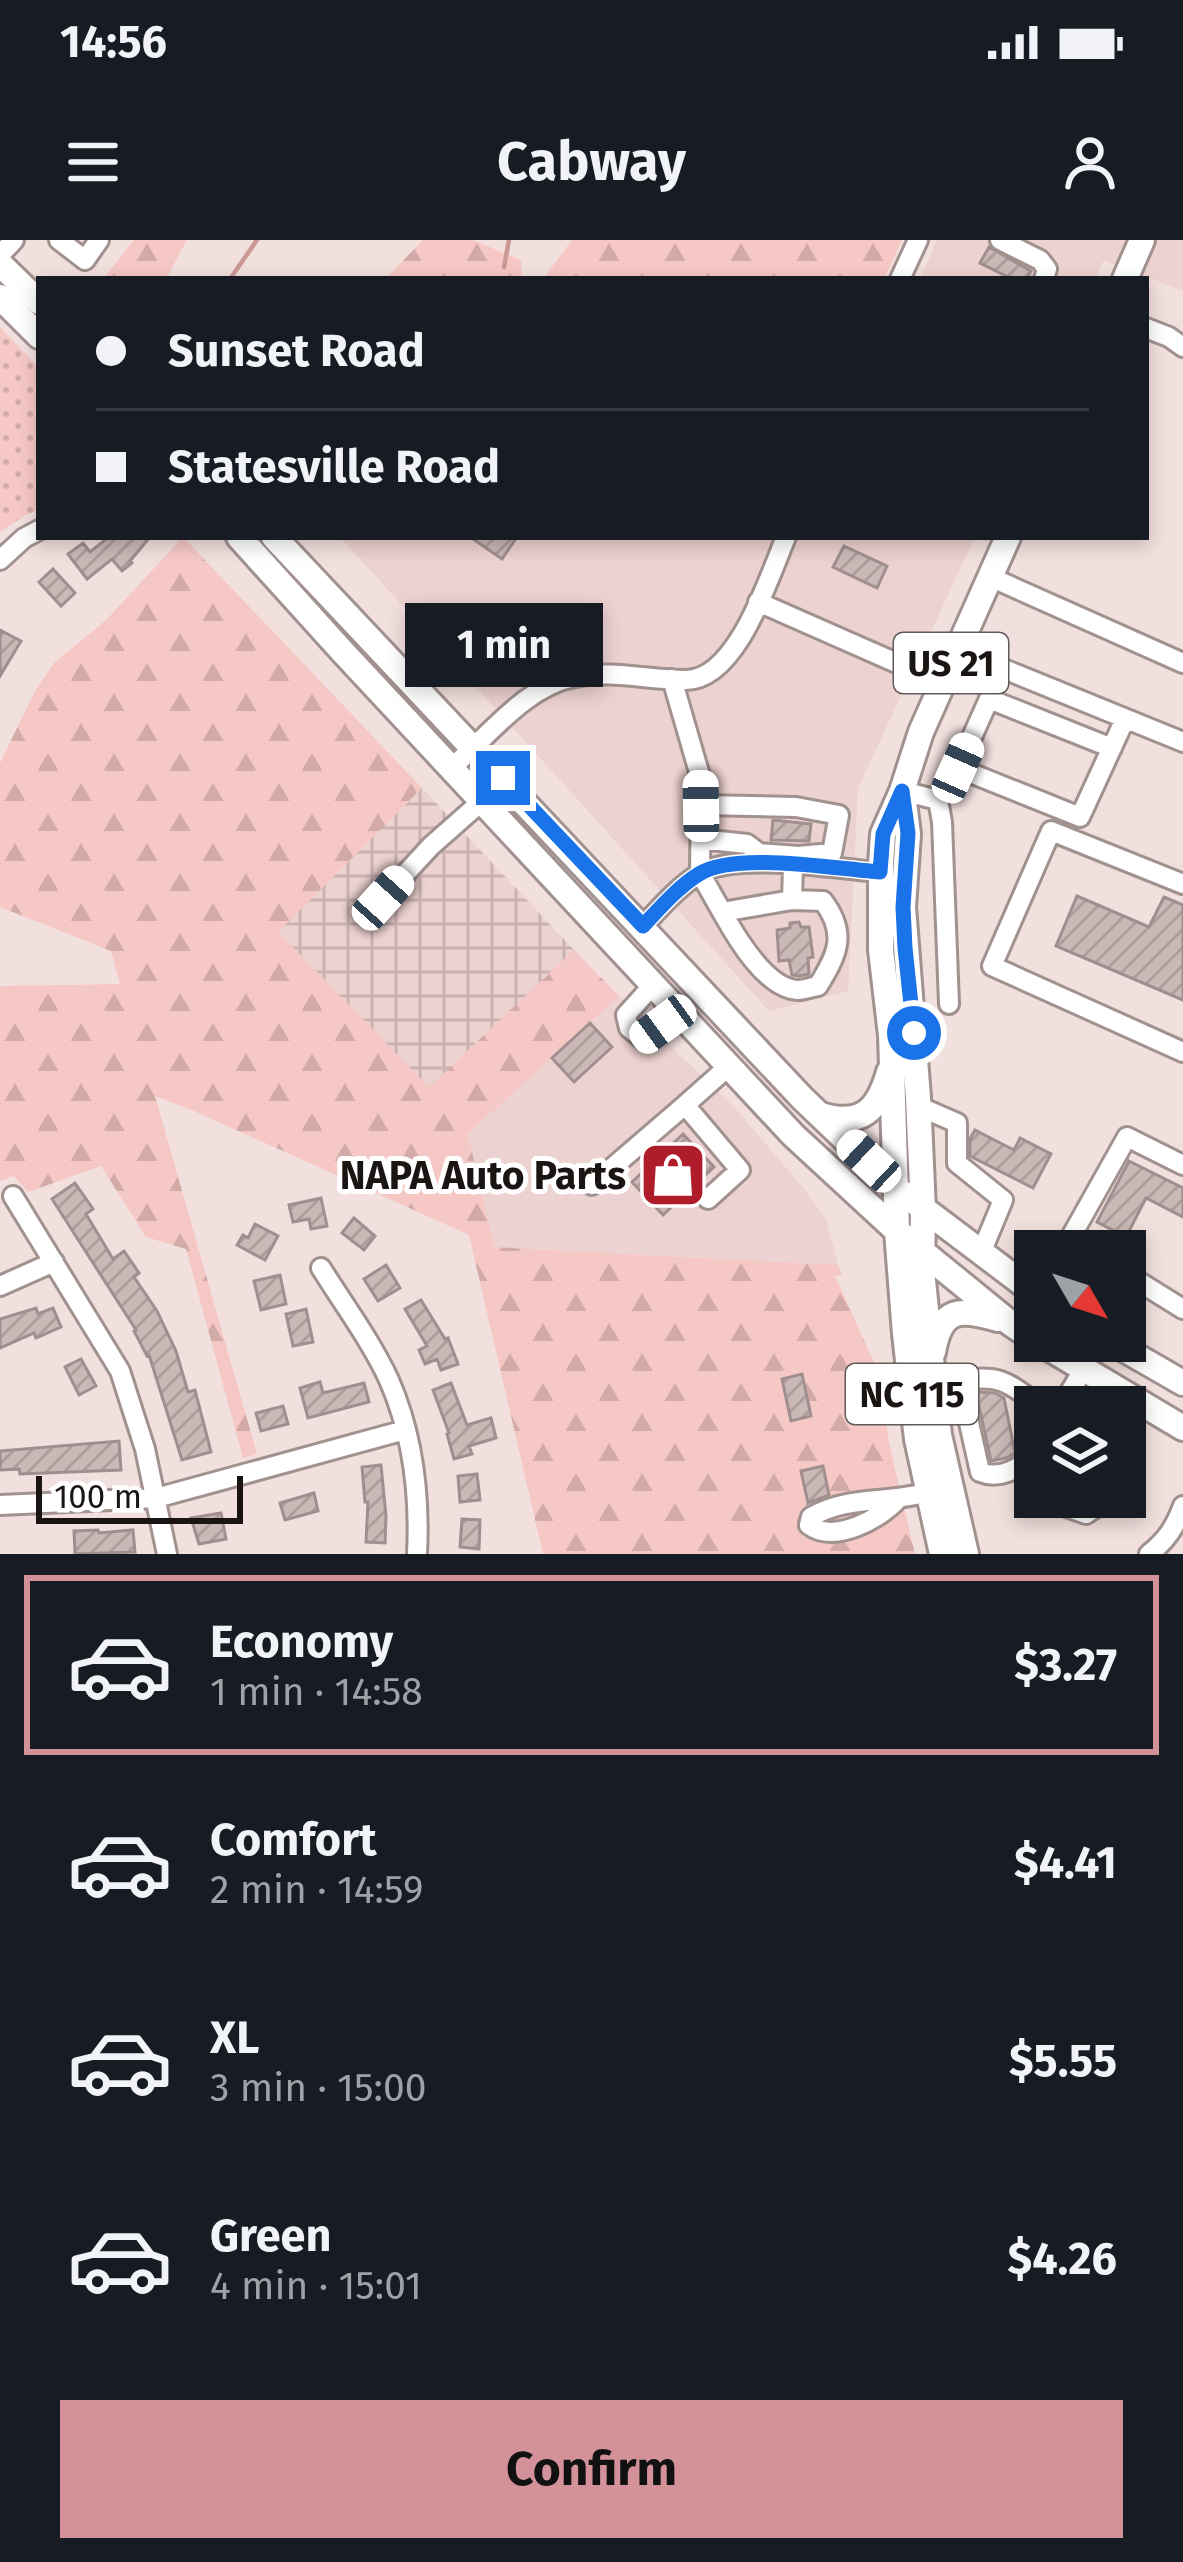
<!DOCTYPE html>
<meta charset="utf-8">
<style>
:root{--surface:#171b24;--page:#242831;--text:#f1f3f6;--muted:#9ea1a6;--line:#363941;--accent:#d3929a}
body{margin:0;font-family:"Fira Sans",sans-serif;background:var(--page);color:var(--text);height:100vh;display:flex;flex-direction:column;font-size:45px;white-space:nowrap}
*{box-sizing:border-box;margin:0}
p{font-size:39px;color:var(--muted)}
.icon{flex:none;width:66px;height:66px;fill:none;stroke:currentColor;stroke-width:2;stroke-linecap:round;stroke-linejoin:round}
.map{position:relative;height:1314px;overflow:hidden}
.drawer{display:flex;flex-direction:column;background:var(--surface);flex:1}
.drawer>*{flex:none}
.hud{position:absolute;left:36px;top:36px;width:1113px;height:264px;border-radius:0px;box-shadow:0 6px 18px #0003;display:grid;align-content:center;height:264px;padding:0 60px;background:var(--surface)}
.needle{width:78px;rotate:129deg}
.tools{position:absolute;left:1014px;top:990px;display:grid;gap:24px}
.tools a{display:grid;place-items:center;width:132px;height:132px;border-radius:0px;background:var(--surface);box-shadow:0 6px 18px #0003;font-size:60px}
.scale{position:absolute;left:36px;bottom:30px;width:207px;box-sizing:border-box;padding-left:12px;border:6px solid #1a1413;border-top:0;font-size:33px;line-height:42px;white-space:nowrap;color:#1a1413;-webkit-text-stroke:9px #fff;paint-order:stroke}
.end{position:absolute;width:54px;height:54px;margin:-27px;border:15px solid #1a73e8;background:#fff;box-shadow:0 0 0 6px #fff}
.from{border-radius:50%}
.bubble{position:absolute;height:84px;border-radius:0px;background:var(--surface);box-shadow:0 6px 18px #0003;font-size:39px;font-weight:700;line-height:84px;text-align:center}
.car{position:absolute;width:36px;height:72px;margin:-36px -18px;border-radius:15px;box-shadow:0 0 9px 3px #0007;background:linear-gradient(#fff 24%,#345 0 40%,#fff 0 76%,#345 0 86%,#fff 0)}
.hud b{display:flex;align-items:center;gap:42px;height:114px;font-size:45px}
.hud b+b{border-top:3px solid var(--line)}
.hud i{width:30px;height:30px;background:var(--text)}
ul{padding:21px 0 0;list-style:none}
li{display:flex;align-items:center;gap:36px;height:180px;margin:0 24px 18px;padding:0 36px;border:6px solid transparent;border-radius:0px}
li div{flex:1}
li b{display:block;font-size:45px}
li em{font-style:normal;font-weight:700}
li.selected{border-color:var(--accent)}
li>.icon{width:108px;height:108px;stroke-width:1.5}
.button{display:flex;gap:24px;margin-top:auto;padding:24px 60px}
.button a{flex:1;height:138px;border-radius:0px;background:var(--accent);color:#111;font-size:48px;font-weight:700;line-height:138px;text-align:center}
.status{display:flex;justify-content:space-between;align-items:center;height:84px;padding:0 60px;background:var(--surface);direction:ltr}
.status svg{height:33px;fill:currentColor}
header{display:flex;justify-content:space-between;align-items:center;height:156px;padding:0 60px;background:var(--surface);font-size:54px;font-weight:700}
.map>svg:first-child{display:block}
.built{fill:#ecd2d0}
.industrial{fill:url(#industrial-grid)}
.forest{fill:url(#forest-firs)}
.park{fill:url(#park-dots)}
.lines{fill:none;stroke-linecap:round;stroke-linejoin:round}
.stream{stroke:#cb9895;stroke-width:4.5}
.building{fill:url(#building-hatch);stroke:#a08f8e;stroke-width:3}
.minor-casing{stroke:#a1918f;stroke-width:24}
.major-casing{stroke:#a1918f;stroke-width:30}
.minor{stroke:#fff;stroke-width:18}
.major{stroke:#fff;stroke-width:24}
.route{stroke:#1a73e8;stroke-width:15}
.labels{text-anchor:middle;stroke-width:10;stroke-linejoin:round;paint-order:stroke}
.shield{fill:#fff;stroke:#5f5a5a;stroke-width:3}
.shield-label{font-size:36px;font-weight:bold;fill:#1a1413}
.poi-label{font-size:39px;font-weight:bold;fill:#1a1413;stroke:#fff;text-anchor:end}
</style>
<div class="status"><b>14:56</b><svg viewBox="0 0 49 12"><path d="M0 12V9h3v3zM5 12V6h3v6zM10 12V3h3v9zM15 12V0h3v12zM26 1h20v11H26zM47 4h2v5h-2z"/></svg></div>
<header><svg class="icon" aria-label="menu" viewBox="0 0 24 24"><path d="M4 6h16M4 12h16M4 18h16"/></svg>Cabway<svg class="icon" aria-label="person" viewBox="0 0 24 24"><circle cx="12" cy="8" r="4"/><path d="M4 21q1-7 8-7t8 7"/></svg></header>
<div class="map">
<svg width="1183" height="1314" viewBox="0 0 1183 1314">
<defs>
<pattern id="industrial-grid" width="8" height="8" patternUnits="userSpaceOnUse" patternTransform="scale(3)"><rect width="8" height="8" fill="#ecd2d0"/><path d="M0 4h8M4 0v8" fill="none" stroke="#cab3b2"/></pattern>
<pattern id="forest-firs" width="22" height="20" patternUnits="userSpaceOnUse" patternTransform="scale(3)"><rect width="22" height="20" fill="#f6c8c5"/><path d="M5 1l3.5 6h-7zM16 11l3.5 6h-7z" fill="#d2aba8"/></pattern>
<pattern id="park-dots" width="8" height="8" patternUnits="userSpaceOnUse" patternTransform="scale(3)"><rect width="8" height="8" fill="#f6c8c5"/><path d="M2 2h.1M6 6h.1" fill="none" stroke="#d2aba8" stroke-width="1.8" stroke-linecap="round"/></pattern>
<pattern id="building-hatch" width="6" height="6" patternUnits="userSpaceOnUse" patternTransform="scale(3)"><rect width="6" height="6" fill="#cab9b7"/><path d="M-1 1l2-2M0 6l6-6M5 7l2-2" fill="none" stroke="#ad9e9c"/></pattern>
</defs>
<rect width="100%" height="100%" fill="#f2e0de"/>
<path class="built" d="M937 0H1183V51L1104 20 1095 39H920Z
M340 297H975L858 548 848 751 769 771Z
M619 756 734 867 805 950 826 979 838 1025 494 1007 468 894Z"/>
<path class="industrial" d="M422 548 574 710 429 848 277 691Z"/>
<path class="forest" d="M134 0H187L166 39H103Z
M423 0H473L521 20 522 39H385Z
M572 0H902L884 39H543Z
M183 297 422 548 278 692 429 847 574 710 619 756 468 894 494 1007 838 1025 842 1035 835 1036 878 1131 889 1203 915 1314H543L469 995 194 871 155 856 257 1214 243 1218 186 1009 146 997 101 926 28 952 14 936 0 941V746L120 744 111 711 0 667V523L35 451 54 423 106 380Z"/>
<path class="park" d="M0 87 39 128V269L24 276 0 292Z"/>
<g class="lines">
<path class="stream" d="M504 27 509 0
M230 39 257 0"/>
</g>
<path class="building" d="M989 7 1031 31 1027 39H1012L980 23Z
M109 297H150L130 321 132 323 122 331 112 319 87 339 68 314 83 303 90 312Z
M470 297H517L502 319Z
M844 306 887 326 877 348 833 327Z
M53 329 75 353 61 366 39 342Z
M0 390 21 401 0 436Z
M773 580 811 584 809 601 771 600Z
M1077 656 1149 687 1164 657 1183 665V760L1056 706Z
M799 682 801 687H809L813 717 808 718 809 734 799 736 792 735 789 720 779 721 777 690 790 688V683Z
M590 783 612 807 574 842 552 818Z
M975 890 1014 910 1020 898 1051 914 1033 948 970 916V899Z
M683 894 714 927 663 975 632 942Z
M1129 921 1183 948V977L1146 958 1126 997 1097 982Z
M75 943 93 969 86 974 113 1019 124 1011 139 1033 134 1037 157 1071 176 1111 188 1152 195 1150 211 1212 182 1220 149 1115 147 1116 134 1091 136 1090 52 959Z
M321 958 327 986 311 989 309 979 293 982 289 965Z
M354 978 375 996 364 1010 342 993Z
M255 984 278 996 265 1020 237 1005 243 995 248 998Z
M386 1025 400 1048 378 1061 364 1039Z
M280 1035 286 1064 261 1070 254 1041Z
M421 1060 445 1099 448 1098 458 1124 441 1130 437 1119 425 1124 419 1110 427 1106 405 1069Z
M36 1068 38 1074 53 1068 61 1087 36 1098 34 1093 0 1108V1079Z
M306 1069 313 1102 293 1106 286 1074Z
M81 1119 96 1146 79 1155 65 1127Z
M802 1134 811 1176 791 1181 782 1139Z
M320 1142 323 1153 364 1143 369 1162 308 1178 300 1148Z
M451 1143 467 1185 491 1178 496 1198 469 1206 472 1214 454 1219 447 1194 449 1193 433 1150Z
M976 1152 995 1153 1004 1158 1015 1213 1006 1218 991 1221Z
M283 1166 288 1184 261 1191 256 1173Z
M119 1201 121 1230 20 1234 19 1229 0 1230V1211Z
M381 1225 386 1276 385 1303 366 1302 368 1262H365L362 1227Z
M823 1226 829 1255 808 1263 801 1231Z
M477 1234 480 1260 460 1262 458 1236Z
M314 1253 318 1271 285 1280 280 1263Z
M221 1273 226 1299 199 1304 191 1278Z
M462 1279 480 1280 479 1309 460 1307Z
M98 1290 99 1293 133 1290 135 1312 75 1314 74 1291Z"/>
<g class="lines">
<defs>
<path id="minor" d="M59 0 85 20 99 0
M1000 0 1040 20 1047 29 1044 39
M0 15 14 0
M900 39 918 0
M1146 88 1169 97 1183 107
M0 320 24 298 39 290
M990 337 1183 423
M758 362 942 443
M957 410 1183 502
M672 439 701 539 700 633 722 672 792 660
M1112 508 989 459 958 528 1080 577C1095 544 1110 512 1125 479
M451 528C488 497 525 446 575 437 611 430 649 440 686 440 737 440 769 337 786 297
M902 551 938 560 958 528
M938 560 942 582 949 764
M701 599 747 604 759 613 798 616 832 613 839 575 796 567 701 565
M1183 644 1051 591 992 726 1183 812
M383 658 431 606 482 561
M722 672C736 697 766 749 798 750 805 750 811 747 818 746 837 715 848 694 823 661L792 660 793 626
M643 686C660 668 678 647 699 634 735 611 837 629 880 632
M653 745 626 775 629 788 643 799 678 771
M918 866 957 883V923L1003 960 981 1013
M592 945 685 865
M13 956 120 1131 145 1209 167 1314
M708 959 740 930 685 865 729 826
M1063 1011 1127 897 1183 925
M321 1028C344 1065 371 1101 389 1140 413 1195 420 1255 417 1314
M1125 1033 1183 1069
M0 1046 54 1022
M1061 1167 1083 1130
M1125 1188 1140 1164
M1035 1210C1024 1228 1000 1240 980 1232L961 1147 965 1140C1004 1134 1011 1146 1042 1167
M1061 1257 1066 1267 1086 1274 1095 1268 1102 1257
M899 1258C881 1279 834 1304 809 1285L811 1277C848 1255 889 1264 928 1252
M0 1265 156 1258 405 1190
M1149 1314C1167 1300 1175 1287 1183 1266"/>
<path id="major" d="M0 24 39 62
M1125 39 1142 0
M0 57 39 96
M239 297 342 411 793 895 897 991 1010 1083 1035 1100
M274 297 802 858 896 948 1035 1053
M903 554 908 594 903 667 918 857 923 970 922 1031 939 1195 966 1314
M821 875C861 887 878 871 889 832
M1037 1101 1183 1188
M1110 1101 1183 1143
M933 1112C941 1067 960 1068 998 1079
M942 1314 917 1199 905 1094 897 991 891 795 881 710V624L883 594 902 551 921 492 1008 297"/>
</defs>
<use href="#minor" class="minor-casing"/>
<use href="#major" class="major-casing"/>
<use href="#minor" class="minor"/>
<use href="#major" class="major"/>
</g>
<g class="lines">
<path class="route" d="M503 538 643 686C660 668 678 647 699 634 735 611 837 629 880 632L883 594 902 551 908 593 903 667 905 708 914 793"/>
</g>
<defs>
<symbol id="shop-square" viewBox="-11 -11 22 22"><rect x="-9" y="-9" width="18" height="18" rx="4" fill="#af1c2a" stroke="#fff"/><path d="M-5-2.5h2.3a2.7 3.5 0 0 1 5.4 0H5L5.5 6h-11ZM-1.5-2.5h3a1.5 2.3 0 0 0-3 0Z" fill="#fff"/></symbol>
</defs>
<g fill-rule="evenodd">
<use href="#shop-square" x="635" y="897" width="76" height="76"/>
</g>
<g class="labels">
<g class="shield">
<rect x="894" y="393" width="114" height="60" rx="9"/>
<rect x="846" y="1124" width="132" height="60" rx="9"/>
</g>
<g class="shield-label">
<text x="951" y="436">US 21</text>
<text x="912" y="1167">NC 115</text>
</g>
<g class="poi-label">
<text x="626" y="949">NAPA Auto Parts</text>
</g>
</g>
</svg>
<div class="tools">
<a><svg class="needle" viewBox="-14 -14 28 28"><path d="M0-13l5 13h-10z" fill="#e53935"/><path d="M0 13l5-13h-10z" fill="#9ea1a6"/></svg></a>
<a><svg class="icon" aria-label="layers" viewBox="0 0 24 24"><path d="M12 4l9 5-9 5-9-5zM3 14l9 5 9-5"/></svg></a>
</div>
<div class="scale">100 m</div>
<i class="end from" style="left:914px;top:793px"></i>
<i class="end" style="left:503px;top:538px"></i>
<div class="bubble" style="left:405px;top:363px;width:198px">1 min</div>
<i class="car" style="left:958px;top:528px;rotate:24deg"></i>
<i class="car" style="left:701px;top:566px;rotate:359deg"></i>
<i class="car" style="left:383px;top:658px;rotate:42deg"></i>
<i class="car" style="left:663px;top:784px;rotate:234deg"></i>
<i class="car" style="left:869px;top:921px;rotate:313deg"></i>
<div class="hud">
<b><i class="from"></i>Sunset Road</b>
<b><i></i>Statesville Road</b>
</div>
</div>
<section class="drawer">
<ul>
<li class="selected"><svg class="icon" aria-label="car" viewBox="0 0 24 24"><path d="M5 17H2v-5l4-1 3-4h7l3 4 3 1v5h-3M9 17h6M6 11h13"/><circle cx="7" cy="17" r="2"/><circle cx="17" cy="17" r="2"/></svg><div><b>Economy</b><p>1 min · 14:58</p></div><em>$3.27</em></li>
<li><svg class="icon" aria-label="car" viewBox="0 0 24 24"><path d="M5 17H2v-5l4-1 3-4h7l3 4 3 1v5h-3M9 17h6M6 11h13"/><circle cx="7" cy="17" r="2"/><circle cx="17" cy="17" r="2"/></svg><div><b>Comfort</b><p>2 min · 14:59</p></div><em>$4.41</em></li>
<li><svg class="icon" aria-label="car" viewBox="0 0 24 24"><path d="M5 17H2v-5l4-1 3-4h7l3 4 3 1v5h-3M9 17h6M6 11h13"/><circle cx="7" cy="17" r="2"/><circle cx="17" cy="17" r="2"/></svg><div><b>XL</b><p>3 min · 15:00</p></div><em>$5.55</em></li>
<li><svg class="icon" aria-label="car" viewBox="0 0 24 24"><path d="M5 17H2v-5l4-1 3-4h7l3 4 3 1v5h-3M9 17h6M6 11h13"/><circle cx="7" cy="17" r="2"/><circle cx="17" cy="17" r="2"/></svg><div><b>Green</b><p>4 min · 15:01</p></div><em>$4.26</em></li>
</ul>
<div class="button"><a>Confirm</a></div>
</section>
